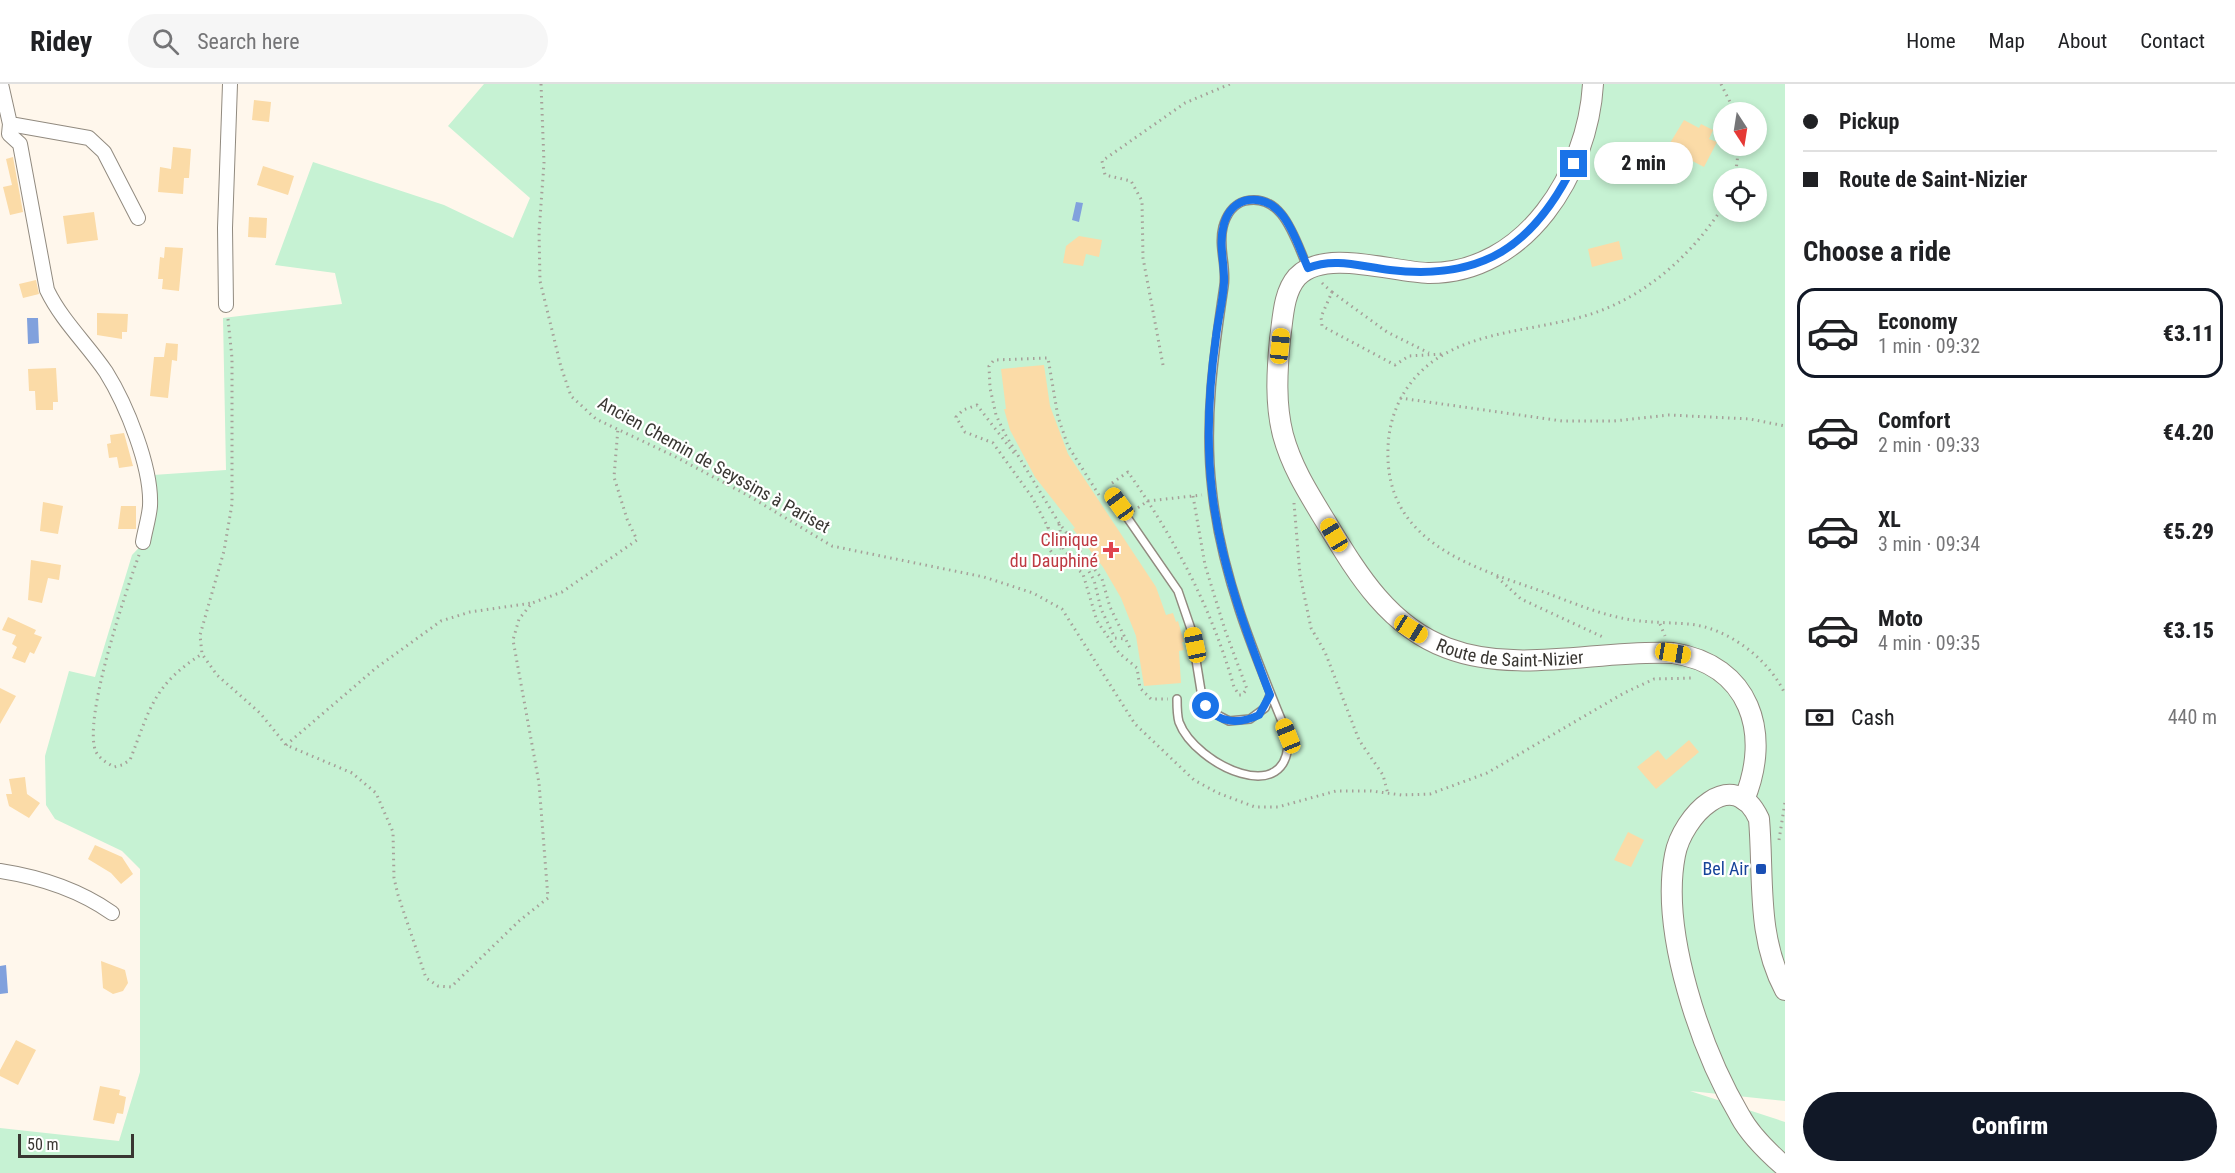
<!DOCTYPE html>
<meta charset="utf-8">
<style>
:root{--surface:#fff;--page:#f6f6f6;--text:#202124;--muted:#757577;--line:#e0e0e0;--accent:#111827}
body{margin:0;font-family:"Roboto Condensed",sans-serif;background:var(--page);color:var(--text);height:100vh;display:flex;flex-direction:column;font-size:22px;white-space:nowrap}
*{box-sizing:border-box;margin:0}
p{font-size:20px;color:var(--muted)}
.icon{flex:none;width:33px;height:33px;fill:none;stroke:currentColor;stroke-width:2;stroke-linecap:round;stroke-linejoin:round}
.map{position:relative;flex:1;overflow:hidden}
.sheet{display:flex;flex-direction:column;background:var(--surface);width:450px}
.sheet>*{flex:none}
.banner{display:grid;align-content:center;height:132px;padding:0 18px;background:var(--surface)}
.needle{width:39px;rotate:168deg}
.fabs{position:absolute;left:1713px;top:18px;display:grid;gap:12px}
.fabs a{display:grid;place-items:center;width:54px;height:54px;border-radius:50%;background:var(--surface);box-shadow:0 3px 9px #0003;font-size:30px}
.scale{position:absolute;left:18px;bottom:15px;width:116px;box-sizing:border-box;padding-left:6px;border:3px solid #393632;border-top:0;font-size:16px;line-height:21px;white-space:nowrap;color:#393632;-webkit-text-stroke:4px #fff;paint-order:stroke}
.end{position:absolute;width:27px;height:27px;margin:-14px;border:8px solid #1a73e8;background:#fff;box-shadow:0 0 0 3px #fff}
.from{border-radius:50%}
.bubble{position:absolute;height:42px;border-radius:21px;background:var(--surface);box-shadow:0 3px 9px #0003;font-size:20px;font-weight:800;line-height:42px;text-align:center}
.car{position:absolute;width:18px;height:36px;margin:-18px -9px;border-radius:8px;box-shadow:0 0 4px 2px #0007;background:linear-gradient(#f5c518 24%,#345 0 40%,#f5c518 0 76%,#345 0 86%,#f5c518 0)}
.banner b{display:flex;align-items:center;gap:21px;height:57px;font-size:22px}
.banner b+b{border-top:2px solid var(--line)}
.banner i{width:15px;height:15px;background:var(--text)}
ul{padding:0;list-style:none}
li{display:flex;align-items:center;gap:18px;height:90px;margin:0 12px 9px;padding:0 6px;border:3px solid transparent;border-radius:18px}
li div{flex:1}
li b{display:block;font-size:22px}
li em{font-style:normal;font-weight:800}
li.active{border-color:var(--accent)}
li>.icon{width:54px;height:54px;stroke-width:1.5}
h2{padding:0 18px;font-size:27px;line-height:72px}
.pay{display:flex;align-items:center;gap:15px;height:66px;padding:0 18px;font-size:22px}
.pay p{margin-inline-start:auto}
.primary-button{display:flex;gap:12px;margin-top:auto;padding:12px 18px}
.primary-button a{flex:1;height:69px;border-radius:36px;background:var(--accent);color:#fff;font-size:24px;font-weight:800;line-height:69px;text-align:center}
header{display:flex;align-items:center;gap:36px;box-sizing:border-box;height:84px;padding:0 30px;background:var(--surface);border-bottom:2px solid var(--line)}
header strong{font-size:28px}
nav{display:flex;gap:33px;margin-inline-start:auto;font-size:21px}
.search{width:420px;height:54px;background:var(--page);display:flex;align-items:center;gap:15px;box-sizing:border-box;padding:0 21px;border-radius:33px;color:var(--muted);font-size:22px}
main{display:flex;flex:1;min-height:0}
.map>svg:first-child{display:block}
.green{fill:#c6f2d3;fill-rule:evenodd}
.water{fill:#81a1dd}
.building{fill:#fbdba7}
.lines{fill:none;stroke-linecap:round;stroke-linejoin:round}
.lane-casing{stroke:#918a7f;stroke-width:10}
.street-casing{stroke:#918a7f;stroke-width:16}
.secondary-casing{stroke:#918a7f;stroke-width:22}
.path{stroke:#a6a099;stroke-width:3;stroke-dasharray:1.5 4.5;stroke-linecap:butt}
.lane{stroke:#fff;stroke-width:7}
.street{stroke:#fff;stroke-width:14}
.secondary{stroke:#fff;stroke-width:20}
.route{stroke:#1a73e8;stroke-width:8}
.health-dot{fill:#e0444e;stroke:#fff;stroke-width:2}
.transit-dot{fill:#1a4fb4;stroke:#fff;stroke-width:2}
.labels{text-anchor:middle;stroke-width:4.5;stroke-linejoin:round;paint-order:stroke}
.street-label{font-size:18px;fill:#393632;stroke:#fff}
.health-label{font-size:18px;fill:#be3a42;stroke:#fff;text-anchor:end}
.transit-label{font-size:18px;fill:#164399;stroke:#fff;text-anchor:end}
</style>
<header>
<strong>Ridey</strong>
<div class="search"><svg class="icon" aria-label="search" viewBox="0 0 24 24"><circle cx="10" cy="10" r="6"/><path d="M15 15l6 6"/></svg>Search here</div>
<nav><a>Home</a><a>Map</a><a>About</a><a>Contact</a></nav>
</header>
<main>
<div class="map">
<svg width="1785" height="1089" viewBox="0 0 1785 1089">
<rect width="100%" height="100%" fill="#fff7ec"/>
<path class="green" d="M484 0H1785V1017L1690 1007 1785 1038V1089H0V1044L119 1057 140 988V785L122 767 55 735 46 721 45 672 69 587 95 593 132 471 151 451 153 391 226 386 223 234 342 220 335 189 275 181 313 78 444 121 513 154 530 114 448 42ZM1724 28H1756V62H1724ZM1724 94H1756V128H1724Z"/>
<path class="water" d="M1076 118 1083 119 1079 138 1072 136Z
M27 234H38L39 259 28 260Z
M6 881 8 909 0 910V882Z"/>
<path class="building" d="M254 16 271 18 269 38 252 36Z
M1684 36 1699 44 1701 40 1713 46 1709 55 1717 58 1704 83 1667 64Z
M173 63 191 65 189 94H184L183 110 158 108 160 83 171 85Z
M13 73 23 128 10 131 3 103 12 101 6 75Z
M263 82 294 92 288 111 257 101Z
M94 128 98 156 67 160 63 132Z
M249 133 267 134 266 154 248 153Z
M1079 152 1102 156 1099 173 1086 170 1083 182 1063 179 1066 162Z
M1619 157 1623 175 1592 183 1588 165Z
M165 163 183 164 179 207 162 205 163 195H158L160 173 164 174Z
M36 196 39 210 23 214 19 200Z
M97 229 128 230 127 248H122V255L97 251Z
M166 259 178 260 177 277 172 276 168 314 150 312 154 273H164Z
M1044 281 1050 322 1068 370 1156 503 1166 531 1173 529 1176 538 1178 537 1184 558H1182L1184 566 1179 567 1181 599 1144 602 1136 552 1121 514 1103 483 1073 445 1075 444 1035 393 1010 346 1004 325H1006L1001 285Z
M56 284 58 318H53V326H36L35 307H29L28 285Z
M124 349 133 382 119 384 117 373 109 374 107 360 111 359 110 351Z
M43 418 63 422 58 450 40 447Z
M121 422H136V445H118Z
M31 476 61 481 59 496 48 494 42 519 28 516Z
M8 533 36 546 34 550 42 553 34 570 30 568 25 579 12 574 17 563 12 560 16 551 2 546Z
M0 604 16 612 0 640Z
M1689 656 1699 668 1656 705 1637 683 1658 666 1666 676Z
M25 693 27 710 40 719 29 734 9 722 6 710H12L9 695Z
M1628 748 1644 756 1631 783 1614 776Z
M95 761 122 773 133 790 121 800 111 789 88 775Z
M101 877 125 886 128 899 123 907 113 910 103 904Z
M16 956 36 966 18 1001 0 992V986Z
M100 1002 120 1006 119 1011 126 1013 123 1030 117 1029 114 1040 93 1036Z"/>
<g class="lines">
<defs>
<path id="lane" d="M1111 410 1178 507 1191 545 1202 613 1210 627 1229 637 1250 635 1265 624 1270 611
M1177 615C1177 622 1177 631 1179 638 1195 681 1292 727 1288 652 1255 572 1221 492 1212 405 1204 337 1214 269 1224 202 1227 182 1218 163 1223 143 1226 132 1233 120 1245 117 1283 108 1295 156 1307 182"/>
<path id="street" d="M1 0 10 40 9 50 20 60 47 206C62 237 87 260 106 288 126 320 152 383 150 422 149 434 145 446 143 458
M10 40 89 54 104 68 138 134
M226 221 225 144 230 0
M0 787C39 793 79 806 112 829"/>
<g id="secondary">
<path id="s1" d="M1593 0C1588 88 1526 190 1428 189 1392 188 1324 164 1297 193 1283 209 1283 235 1280 255 1277 287 1275 320 1283 351 1292 384 1309 410 1326 438 1357 489 1388 542 1447 564 1518 591 1599 565 1673 569 1750 581 1772 649 1744 716"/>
<path d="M1785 906C1756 852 1764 793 1759 735 1733 679 1682 733 1675 771 1660 848 1701 966 1740 1032 1749 1049 1770 1070 1785 1083"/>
</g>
</defs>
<use href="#lane" class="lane-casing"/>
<use href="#street" class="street-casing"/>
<use href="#secondary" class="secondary-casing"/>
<path class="path" d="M541 0 544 79 539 148 540 197 561 283 571 312 596 335 674 372 749 412 832 462 984 493 1033 509 1062 525 1135 640 1194 696 1218 709 1255 723H1278L1336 707H1371L1402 711 1430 710 1487 689 1624 609 1654 595 1694 594
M1721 0 1735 28
M1735 94 1739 62
M1724 121C1691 173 1641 217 1581 233 1530 247 1475 247 1432 278 1404 299 1389 330 1388 364 1384 457 1469 482 1541 507 1566 516 1591 527 1617 533 1641 539 1664 538 1688 540 1727 543 1769 575 1785 610
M1322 199 1332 208 1321 233 1322 242 1395 281 1409 272 1442 270
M1332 208 1387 248 1429 269
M228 235 232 274V420L224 467 200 551 202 570 217 591 260 629 286 661 352 689 376 709 393 748 394 794 398 811 426 894 438 902 451 903 519 837 548 814 539 699 513 556 519 535 532 519 562 508 637 456 627 435 614 393 618 344
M1163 281 1143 174 1142 117 1131 97 1105 91 1102 77 1185 19 1230 0
M1400 314 1562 337H1614L1669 331 1750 335 1785 342
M1014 369 977 321 963 326 956 333 965 348 993 359 1032 413 1059 464H1063
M1112 399 1128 388C1175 455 1212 525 1234 603L1239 611H1242L1247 605 1225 546 1205 481 1193 412
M1099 411 1068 362 1058 333 1048 274 994 276 989 282 990 304 996 331 1005 350 1059 439 1102 495 1110 523 1131 566
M1294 419 1300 491 1311 544 1325 568 1359 656 1383 691 1388 710
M1133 427 1148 417 1202 411
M1059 440 1063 464 1071 474 1087 484 1094 496 1101 525 1115 554 1125 555
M1048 443C1042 479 1069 475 1083 490L1097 537 1119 569 1137 584 1140 604 1151 615H1168
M139 471C126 507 82 636 96 668 100 675 107 679 114 683L122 681 130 676C150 625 153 601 202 570
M1497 493 1521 515 1605 554
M1660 540 1665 552
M286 661 376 584 441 537 470 528 532 519
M1779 756 1785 718"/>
<use href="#lane" class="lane"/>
<use href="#street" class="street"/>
<use href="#secondary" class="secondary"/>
</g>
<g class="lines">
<path class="route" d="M1206 622C1219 640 1240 640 1259 631L1270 611C1245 545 1220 478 1212 407 1206 356 1209 303 1216 253 1218 235 1223 217 1224 199 1225 179 1218 160 1224 140 1227 129 1235 118 1248 116 1285 111 1296 158 1308 184 1335 173 1362 183 1390 186 1482 197 1534 162 1574 80"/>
</g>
<path class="health-dot" d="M1108 457h6v6h6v6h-6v6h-6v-6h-6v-6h6z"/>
<rect class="transit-dot" x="1755" y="779" width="12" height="12" rx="3"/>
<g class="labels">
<g class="street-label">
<text transform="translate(714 381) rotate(29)" y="6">Ancien Chemin de Seyssins à Pariset</text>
<text dy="6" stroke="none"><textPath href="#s1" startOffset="912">Route de Saint-Nizier</textPath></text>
</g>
<g class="health-label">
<text x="1098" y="462">Clinique<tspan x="1098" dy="21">du Dauphiné</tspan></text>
</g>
<g class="transit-label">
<text x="1749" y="791">Bel Air</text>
</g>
</g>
</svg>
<div class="fabs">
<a><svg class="needle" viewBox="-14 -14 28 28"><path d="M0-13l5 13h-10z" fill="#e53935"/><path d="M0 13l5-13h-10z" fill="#757577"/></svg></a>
<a><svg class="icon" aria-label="locate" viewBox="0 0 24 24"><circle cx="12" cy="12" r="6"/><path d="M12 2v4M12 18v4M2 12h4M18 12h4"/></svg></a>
</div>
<div class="scale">50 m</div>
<i class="end from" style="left:1206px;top:622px"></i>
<i class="end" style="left:1574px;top:80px"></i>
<div class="bubble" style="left:1594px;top:58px;width:99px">2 min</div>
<i class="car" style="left:1280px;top:262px;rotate:6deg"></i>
<i class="car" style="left:1119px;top:420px;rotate:324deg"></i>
<i class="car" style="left:1334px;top:451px;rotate:329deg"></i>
<i class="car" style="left:1411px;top:545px;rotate:122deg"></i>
<i class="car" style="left:1195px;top:561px;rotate:348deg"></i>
<i class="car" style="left:1673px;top:569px;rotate:99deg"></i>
<i class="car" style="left:1288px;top:652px;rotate:338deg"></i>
</div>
<section class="sheet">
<div class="banner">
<b><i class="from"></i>Pickup</b>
<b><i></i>Route de Saint-Nizier</b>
</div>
<h2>Choose a ride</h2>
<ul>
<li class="active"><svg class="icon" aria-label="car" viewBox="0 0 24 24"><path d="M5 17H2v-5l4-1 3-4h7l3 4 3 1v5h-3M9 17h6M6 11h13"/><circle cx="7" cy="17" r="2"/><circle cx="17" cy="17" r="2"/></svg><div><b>Economy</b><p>1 min · 09:32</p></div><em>€3.11</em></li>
<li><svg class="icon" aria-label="car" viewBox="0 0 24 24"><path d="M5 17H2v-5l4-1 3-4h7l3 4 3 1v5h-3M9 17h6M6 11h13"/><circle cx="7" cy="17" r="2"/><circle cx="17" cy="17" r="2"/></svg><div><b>Comfort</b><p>2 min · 09:33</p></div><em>€4.20</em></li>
<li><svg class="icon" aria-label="car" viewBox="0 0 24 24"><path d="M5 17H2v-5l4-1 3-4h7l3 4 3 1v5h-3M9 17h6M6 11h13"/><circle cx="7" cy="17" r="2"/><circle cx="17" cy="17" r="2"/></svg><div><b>XL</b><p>3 min · 09:34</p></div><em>€5.29</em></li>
<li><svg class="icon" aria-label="car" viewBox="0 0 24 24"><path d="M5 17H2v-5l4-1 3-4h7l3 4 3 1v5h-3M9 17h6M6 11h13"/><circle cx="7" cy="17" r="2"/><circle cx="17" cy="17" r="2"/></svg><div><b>Moto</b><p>4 min · 09:35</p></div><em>€3.15</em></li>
</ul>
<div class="pay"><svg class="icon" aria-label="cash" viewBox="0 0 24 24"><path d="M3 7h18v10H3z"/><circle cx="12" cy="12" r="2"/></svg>Cash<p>440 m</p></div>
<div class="primary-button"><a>Confirm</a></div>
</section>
</main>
